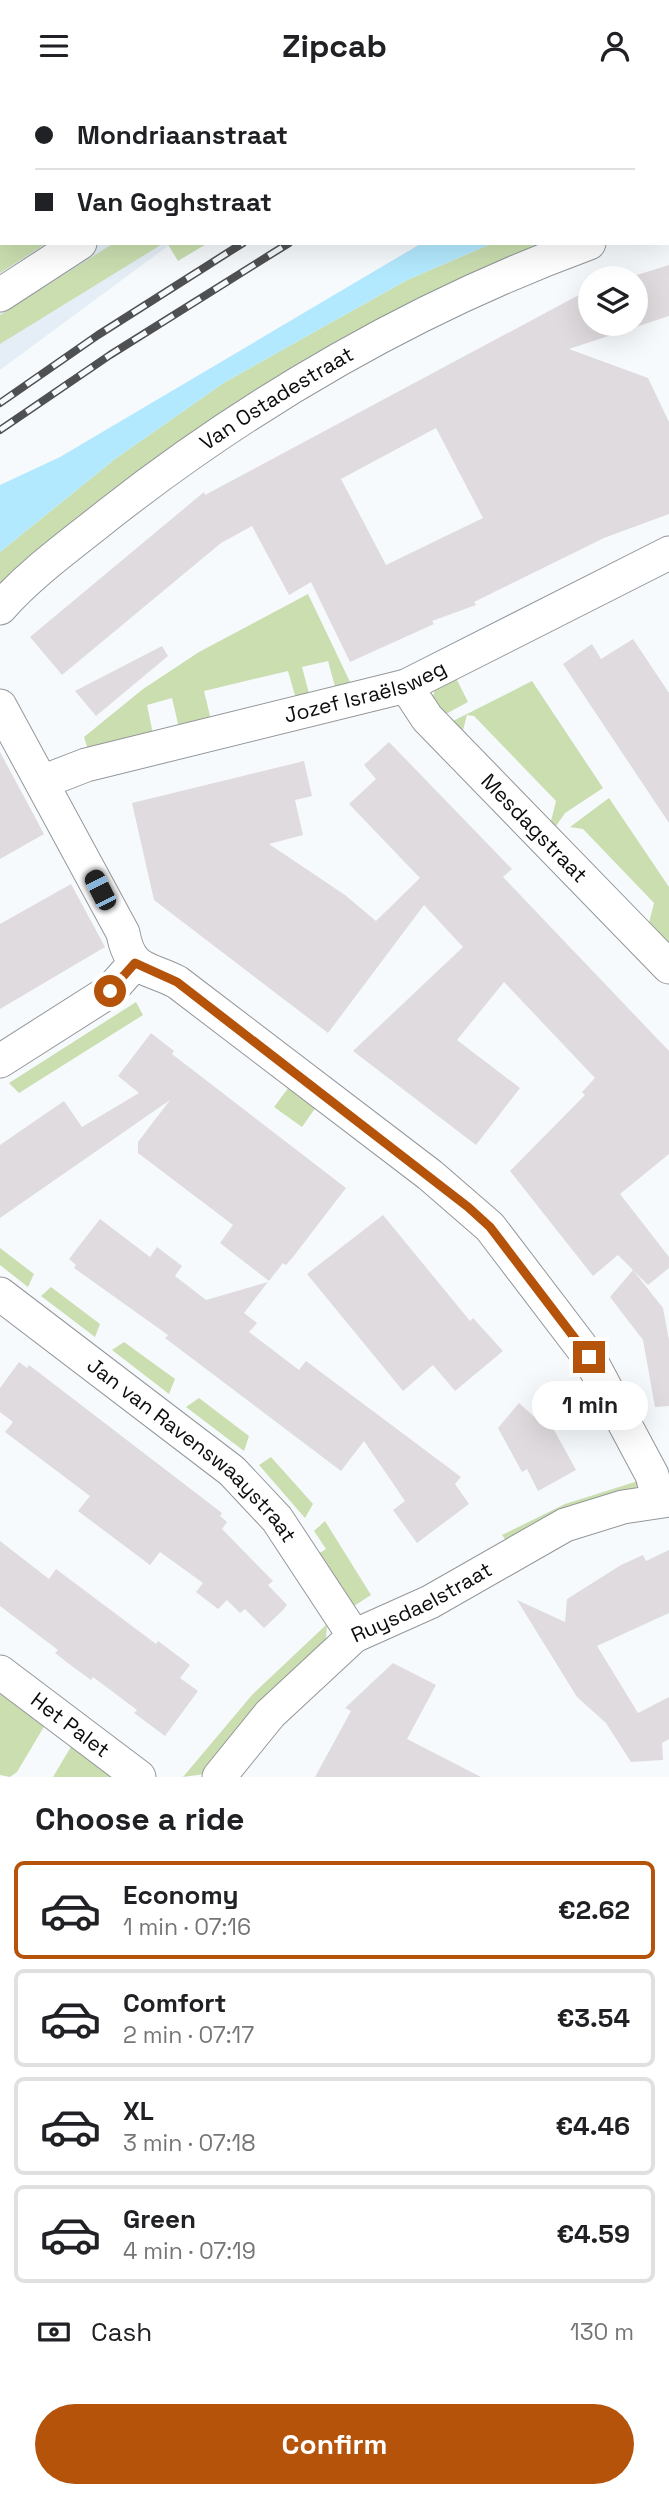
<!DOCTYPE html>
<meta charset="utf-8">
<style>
:root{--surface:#fff;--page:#f6f6f6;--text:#202124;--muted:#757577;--line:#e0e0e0;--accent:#b45309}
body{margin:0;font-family:"Space Grotesk",sans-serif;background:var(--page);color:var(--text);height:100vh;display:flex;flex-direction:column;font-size:26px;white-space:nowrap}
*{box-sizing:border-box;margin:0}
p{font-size:23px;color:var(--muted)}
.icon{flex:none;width:38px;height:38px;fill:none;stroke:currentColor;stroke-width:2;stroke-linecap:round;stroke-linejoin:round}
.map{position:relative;height:1686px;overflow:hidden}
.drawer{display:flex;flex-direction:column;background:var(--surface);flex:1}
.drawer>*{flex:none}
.guide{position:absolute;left:0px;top:0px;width:670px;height:154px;box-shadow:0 7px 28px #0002;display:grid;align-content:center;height:154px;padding:0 35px;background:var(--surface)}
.buttons{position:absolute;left:578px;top:175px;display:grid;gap:14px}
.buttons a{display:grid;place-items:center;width:70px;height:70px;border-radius:50%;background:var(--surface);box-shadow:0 7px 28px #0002;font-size:35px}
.end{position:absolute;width:32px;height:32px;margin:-16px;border:9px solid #b45309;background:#fff;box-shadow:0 0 0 4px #fff}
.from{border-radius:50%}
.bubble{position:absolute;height:49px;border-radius:24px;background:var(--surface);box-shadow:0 7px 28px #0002;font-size:23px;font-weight:600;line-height:49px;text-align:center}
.car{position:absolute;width:21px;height:42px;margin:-21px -10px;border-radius:9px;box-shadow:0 0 5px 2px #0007;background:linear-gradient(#222 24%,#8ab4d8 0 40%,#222 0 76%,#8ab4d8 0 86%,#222 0)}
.guide b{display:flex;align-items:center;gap:24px;height:66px;font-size:26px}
.guide b+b{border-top:2px solid var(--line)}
.guide i{width:18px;height:18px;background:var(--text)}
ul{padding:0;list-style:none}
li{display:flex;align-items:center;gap:21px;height:98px;margin:0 14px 10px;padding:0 21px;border:4px solid var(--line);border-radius:10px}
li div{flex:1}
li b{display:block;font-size:26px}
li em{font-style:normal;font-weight:600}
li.selected{border-color:var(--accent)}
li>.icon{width:63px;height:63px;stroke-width:1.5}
h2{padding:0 35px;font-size:32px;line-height:84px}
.pay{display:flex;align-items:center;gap:18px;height:77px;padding:0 35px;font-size:26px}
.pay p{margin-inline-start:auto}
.action{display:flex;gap:14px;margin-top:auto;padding:14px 35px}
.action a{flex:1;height:80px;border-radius:42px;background:var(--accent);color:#fff;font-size:28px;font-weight:600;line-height:80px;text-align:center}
header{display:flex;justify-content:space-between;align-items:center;height:91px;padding:0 35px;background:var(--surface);font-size:32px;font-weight:600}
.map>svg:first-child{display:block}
.built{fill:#e5eef7}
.green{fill:#cadeb0}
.water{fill:#b3e9fe}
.building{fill:#dfdbde;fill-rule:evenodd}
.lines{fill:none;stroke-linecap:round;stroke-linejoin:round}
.minor-casing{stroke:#94979a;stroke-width:35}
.minor{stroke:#fff;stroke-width:33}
.rail-casing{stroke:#4e5051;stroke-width:8}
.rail{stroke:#f7fafd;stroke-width:5;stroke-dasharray:16;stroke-linecap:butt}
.route{stroke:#b45309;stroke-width:9}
.labels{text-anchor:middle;stroke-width:5;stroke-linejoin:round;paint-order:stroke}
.street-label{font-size:21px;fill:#0b0c0d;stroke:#f7fafd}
</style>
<header><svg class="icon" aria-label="menu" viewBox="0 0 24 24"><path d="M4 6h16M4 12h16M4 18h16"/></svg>Zipcab<svg class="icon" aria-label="person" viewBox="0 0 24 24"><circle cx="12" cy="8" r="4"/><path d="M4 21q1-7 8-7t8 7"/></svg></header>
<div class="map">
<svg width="669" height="1686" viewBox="0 0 669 1686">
<rect width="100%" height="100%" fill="#f7fafd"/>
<path class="built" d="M0 0H429L2 2V152H172L0 279Z"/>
<path class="green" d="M0 122 2 152H47L0 182Z
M114 152H164L0 253V224Z
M167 152H208L178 170Z
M493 152H558L506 174 0 499V461L115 368 225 291 407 189Z
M308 503 352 595 336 599 328 570 302 576 310 606 296 608 288 580 204 600 211 629 179 637 172 607 147 614 153 643 88 659 84 646 143 598 199 561Z
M456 587 468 611 444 624 433 608C434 593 443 591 456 587Z
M532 590 603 697 565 722 552 741 549 738 556 710 474 625 467 624 461 647 447 633Z
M609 707 669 796V862L647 840 654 812 583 738 570 736Z
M136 911 143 924 19 1002 9 992Z
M289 996 316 1016 302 1036 274 1016Z
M0 1157 34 1183 28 1196 0 1174Z
M51 1196 100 1233 95 1246 41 1205Z
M124 1251 175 1288 169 1303 112 1259Z
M199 1307 249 1345 244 1360 186 1316Z
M271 1366 313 1413 305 1427 259 1374Z
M638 1390 636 1398 507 1451 502 1444 565 1413Z
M325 1430 371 1504 354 1515 318 1463 326 1458 314 1440Z
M327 1533 326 1549 205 1683 183 1686 252 1604Z
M0 1599 45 1634 17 1681 10 1686 0 1684Z
M72 1654 115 1686H53Z"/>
<path class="water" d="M422 152H493L407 189 225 291 115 368 0 461V394L60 366Z"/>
<path class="building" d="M669 174V225L569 258 648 287 669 331V423L604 447 474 511 476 514 432 530 434 533 350 571 311 491 289 504 252 435 221 452 62 584 30 546 204 401 205 404 590 198V233H635V187H627ZM436 337 483 427 386 474 341 388Z
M633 548 669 602V732L563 573 592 553 601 568Z
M162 555 168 565 96 625 75 600Z
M389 651 512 778 503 786 669 960V1063L620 1103 669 1166V1177L648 1194 618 1164 593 1185 510 1080 585 1004 582 1001 595 987 504 891 457 949 520 997 476 1054 353 960 463 856 424 814 328 942 154 809 132 712 304 670 312 705 295 709 303 744 269 753 345 804 376 830 420 787 349 713 376 688 364 674Z
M0 661 44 743 0 768Z
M71 793 105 856 0 918V833Z
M151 942 174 960 172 963 346 1097 293 1166 286 1174 283 1172 269 1190 220 1152 233 1134 138 1062V1051L170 1009 0 1127V1054L64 1010 82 1036 139 1002 118 985Z
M383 1124 470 1230 473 1227 503 1260 455 1300 433 1274 403 1300 307 1183Z
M100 1128 150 1166 157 1156 182 1175 175 1185 206 1209 268 1191 244 1222 257 1232 249 1241 299 1279 306 1270 461 1386 455 1393 469 1413 417 1452 393 1419 405 1410 364 1350 341 1380 165 1247 168 1244 74 1177 76 1174 69 1168Z
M633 1179 663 1217 669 1249V1315L655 1316 643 1249 610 1206Z
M19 1271 27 1277 29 1274 222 1422 220 1425 227 1431 222 1438 273 1490 268 1494 287 1514 282 1520 264 1537 245 1518 240 1522 227 1509 218 1518 196 1501 203 1492 160 1461 150 1474 78 1420 90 1405 5 1341 13 1331 0 1321V1297Z
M519 1312 541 1332 548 1328 576 1379 538 1400 527 1378 522 1381 498 1337Z
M0 1450 49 1488 56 1478 156 1553 158 1550 190 1574 180 1587 198 1600 165 1645 134 1622 137 1619 93 1586 91 1589 73 1576 55 1562 58 1559 0 1515Z
M669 1459V1522L597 1555 638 1622 669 1606V1648L662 1652 663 1669 631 1671 606 1632 577 1606 517 1509 565 1531 567 1508 621 1474 643 1464 646 1470Z
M393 1572 436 1594 407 1648 481 1686H315L351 1620 345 1617Z"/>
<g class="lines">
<defs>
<g id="minor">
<path d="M335 2 338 0"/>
<path d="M0 80 2 79"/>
<path d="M668 125H669"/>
<path d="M0 204 80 152"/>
<path id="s1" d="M0 517C32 481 72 453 109 423 253 310 417 215 589 152"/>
<path id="s2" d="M406 595 427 627 669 876"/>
<path d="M0 615 123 842C130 881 148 876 177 891L430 1084 490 1136 589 1266 652 1384 659 1410"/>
<path id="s3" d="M42 691 86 674 406 595 669 462"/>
<path d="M0 970 110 900 135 872"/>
<path id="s4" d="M0 1203 232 1380 277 1428 354 1545"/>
<path id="s5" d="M0 1581 139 1686"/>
<path id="s6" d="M219 1686 270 1623 354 1545 430 1511 565 1434 623 1416 669 1409"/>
</g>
</defs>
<use href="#minor" class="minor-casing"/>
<use href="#minor" class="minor"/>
<defs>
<path id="rail" d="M500 2 503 0
M545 2 548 0
M0 312 98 244 243 152
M0 339 110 264 289 152"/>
</defs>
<use href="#rail" class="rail-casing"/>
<use href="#rail" class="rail"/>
</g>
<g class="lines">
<path class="route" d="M110 900 135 872 177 891 468 1116 490 1136 589 1266"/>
</g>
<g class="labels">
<g class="street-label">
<text dy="7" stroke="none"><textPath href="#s1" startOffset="348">Van Ostadestraat</textPath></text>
<text dy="7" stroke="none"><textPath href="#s3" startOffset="336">Jozef Israëlsweg</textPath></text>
<text dy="7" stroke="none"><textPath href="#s2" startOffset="192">Mesdagstraat</textPath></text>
<text dy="7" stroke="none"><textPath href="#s4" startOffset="248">Jan van Ravenswaaystraat</textPath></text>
<text dy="7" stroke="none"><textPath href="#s6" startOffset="271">Ruysdaelstraat</textPath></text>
<text dy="7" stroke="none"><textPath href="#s5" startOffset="88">Het Palet</textPath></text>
</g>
</g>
</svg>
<div class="buttons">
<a><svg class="icon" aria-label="layers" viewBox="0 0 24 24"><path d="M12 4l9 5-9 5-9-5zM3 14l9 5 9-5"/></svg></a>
</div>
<i class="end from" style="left:110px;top:900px"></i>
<i class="end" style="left:589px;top:1266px"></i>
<div class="bubble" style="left:532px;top:1290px;width:116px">1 min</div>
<i class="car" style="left:100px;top:799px;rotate:333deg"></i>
<div class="guide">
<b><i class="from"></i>Mondriaanstraat</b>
<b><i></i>Van Goghstraat</b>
</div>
</div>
<section class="drawer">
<h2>Choose a ride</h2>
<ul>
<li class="selected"><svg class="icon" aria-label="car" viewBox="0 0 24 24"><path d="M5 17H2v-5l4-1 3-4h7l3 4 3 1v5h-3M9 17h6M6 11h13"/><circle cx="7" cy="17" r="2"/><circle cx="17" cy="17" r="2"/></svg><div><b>Economy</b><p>1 min · 07:16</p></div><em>€2.62</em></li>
<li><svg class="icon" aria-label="car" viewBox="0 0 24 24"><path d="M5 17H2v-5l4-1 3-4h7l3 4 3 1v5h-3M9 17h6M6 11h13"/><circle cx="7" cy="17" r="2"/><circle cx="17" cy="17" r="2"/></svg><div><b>Comfort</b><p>2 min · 07:17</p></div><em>€3.54</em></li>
<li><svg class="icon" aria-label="car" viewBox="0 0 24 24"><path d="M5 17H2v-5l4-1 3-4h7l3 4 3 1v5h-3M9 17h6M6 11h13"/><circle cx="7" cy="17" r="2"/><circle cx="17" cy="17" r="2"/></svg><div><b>XL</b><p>3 min · 07:18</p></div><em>€4.46</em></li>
<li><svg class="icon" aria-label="car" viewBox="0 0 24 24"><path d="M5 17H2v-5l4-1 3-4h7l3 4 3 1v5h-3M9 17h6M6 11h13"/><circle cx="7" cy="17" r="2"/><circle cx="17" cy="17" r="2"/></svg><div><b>Green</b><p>4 min · 07:19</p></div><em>€4.59</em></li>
</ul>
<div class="pay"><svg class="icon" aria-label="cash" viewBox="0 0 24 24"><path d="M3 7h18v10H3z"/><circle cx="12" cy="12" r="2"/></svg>Cash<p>130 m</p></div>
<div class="action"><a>Confirm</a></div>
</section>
